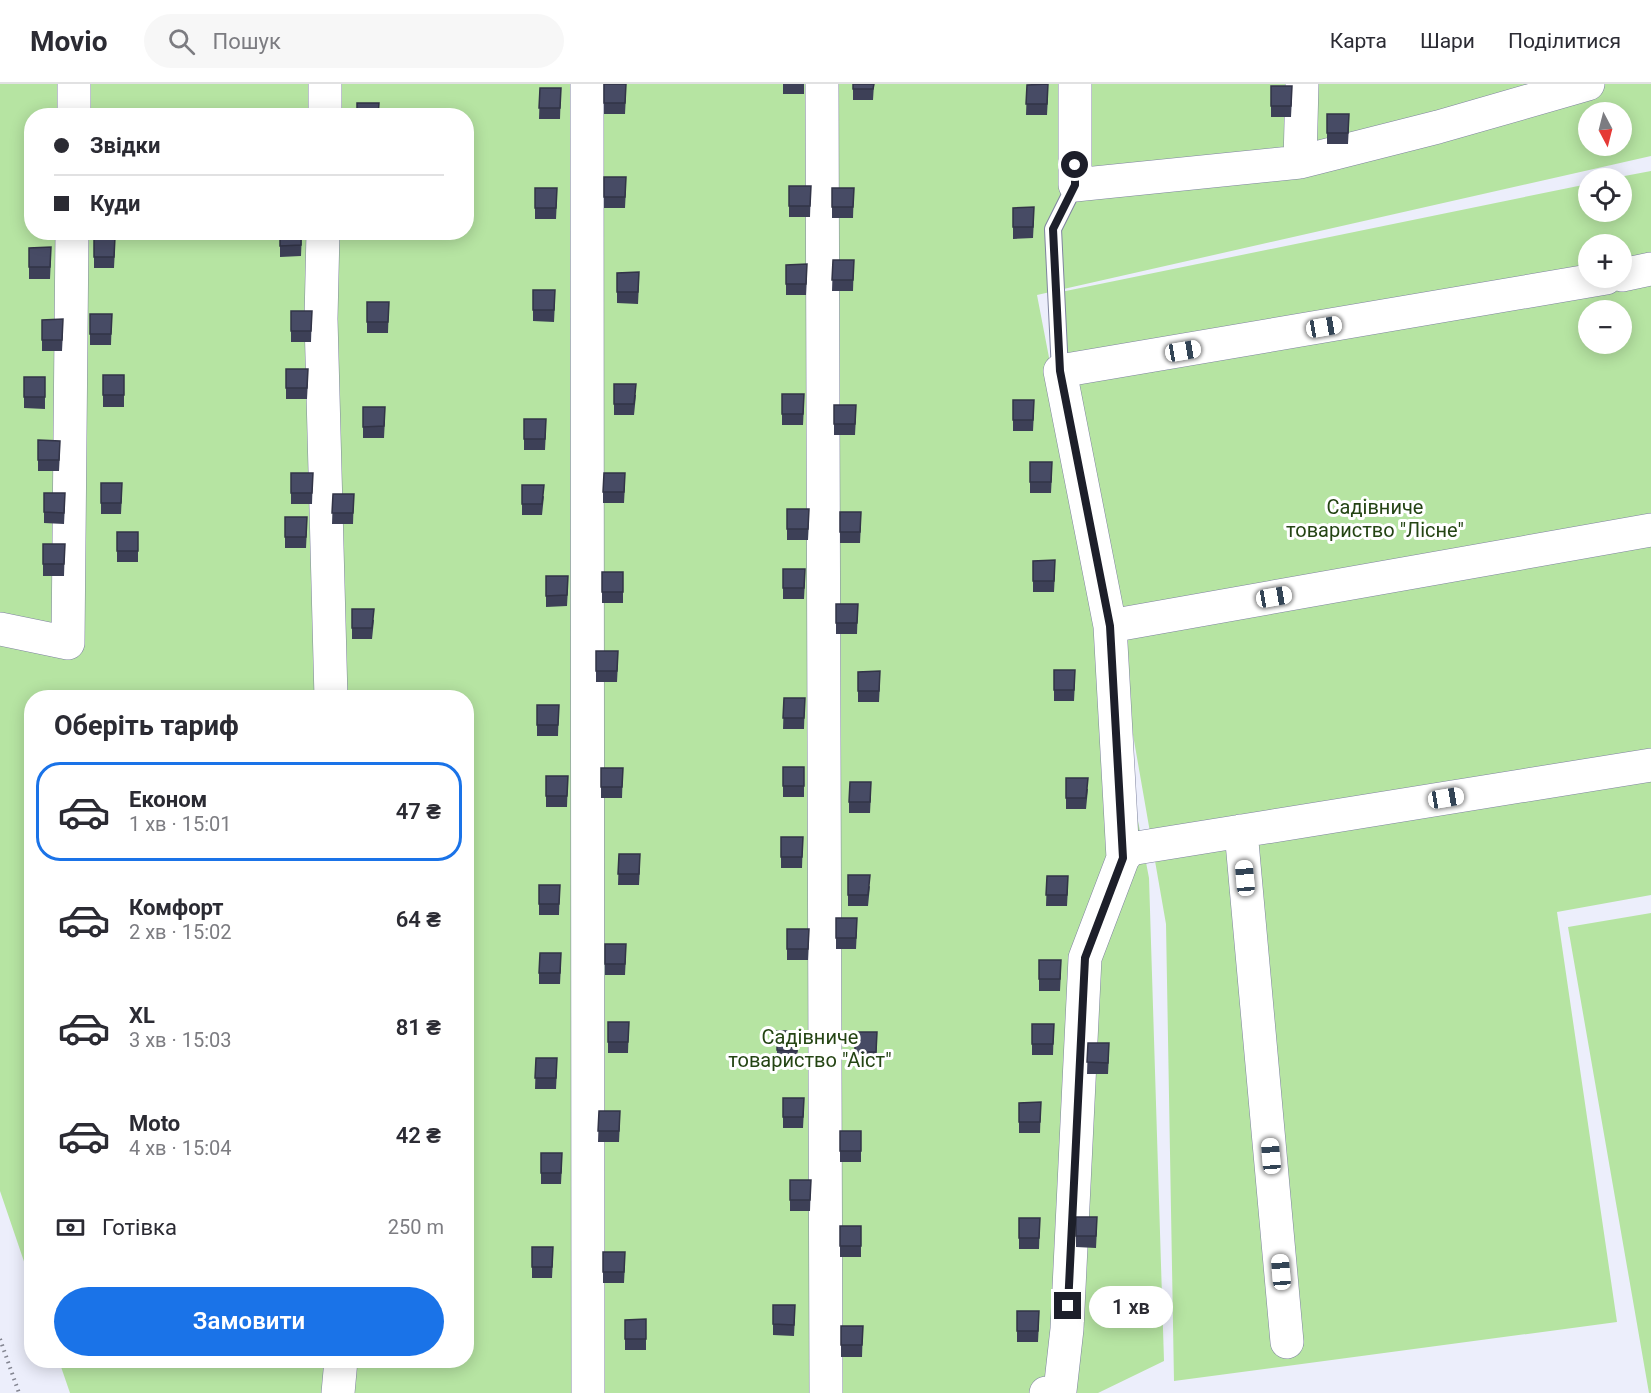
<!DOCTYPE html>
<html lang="uk">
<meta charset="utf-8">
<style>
:root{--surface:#fff;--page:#f7f7f7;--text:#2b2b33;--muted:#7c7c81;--line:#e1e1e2;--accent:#1a73e8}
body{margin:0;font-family:Roboto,sans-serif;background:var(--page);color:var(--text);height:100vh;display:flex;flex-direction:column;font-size:22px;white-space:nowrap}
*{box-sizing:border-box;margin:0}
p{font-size:20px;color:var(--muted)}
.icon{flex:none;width:33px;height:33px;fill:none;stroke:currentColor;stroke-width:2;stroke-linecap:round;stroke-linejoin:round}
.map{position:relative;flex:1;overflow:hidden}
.side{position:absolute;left:24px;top:606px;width:450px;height:678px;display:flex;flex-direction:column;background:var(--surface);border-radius:24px;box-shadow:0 3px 15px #0003}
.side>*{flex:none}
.banner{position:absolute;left:24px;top:24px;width:450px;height:132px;border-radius:24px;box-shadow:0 3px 15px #0003;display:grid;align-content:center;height:132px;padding:0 30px;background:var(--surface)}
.needle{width:39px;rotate:173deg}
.fabs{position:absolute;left:1578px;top:18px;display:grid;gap:12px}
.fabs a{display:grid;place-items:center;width:54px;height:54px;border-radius:50%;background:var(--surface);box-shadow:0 3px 15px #0003;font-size:30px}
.end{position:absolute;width:27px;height:27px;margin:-14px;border:8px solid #1d1f2a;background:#fff;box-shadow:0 0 0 3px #fff}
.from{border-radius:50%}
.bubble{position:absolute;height:42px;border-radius:21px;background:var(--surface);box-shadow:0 3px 15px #0003;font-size:20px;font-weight:600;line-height:42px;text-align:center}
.car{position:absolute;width:18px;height:36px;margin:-18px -9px;border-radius:8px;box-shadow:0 0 4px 2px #0007;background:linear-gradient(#fff 24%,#345 0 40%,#fff 0 76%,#345 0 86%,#fff 0)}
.banner b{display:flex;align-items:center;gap:21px;height:57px;font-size:22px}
.banner b+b{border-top:2px solid var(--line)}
.banner i{width:15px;height:15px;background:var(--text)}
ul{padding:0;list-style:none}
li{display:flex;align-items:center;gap:18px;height:99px;margin:0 12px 9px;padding:0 18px;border:3px solid transparent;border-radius:24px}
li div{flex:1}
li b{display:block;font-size:22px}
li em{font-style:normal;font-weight:600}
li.active{border-color:var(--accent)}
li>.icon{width:54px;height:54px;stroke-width:1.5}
h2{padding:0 30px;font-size:27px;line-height:72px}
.pay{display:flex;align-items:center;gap:15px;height:66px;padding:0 30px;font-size:22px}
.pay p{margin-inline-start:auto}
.button{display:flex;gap:12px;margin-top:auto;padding:12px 30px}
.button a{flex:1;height:69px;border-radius:36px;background:var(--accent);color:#fff;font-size:24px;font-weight:600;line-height:69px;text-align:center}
header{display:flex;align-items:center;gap:36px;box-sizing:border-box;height:84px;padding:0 30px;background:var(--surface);border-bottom:2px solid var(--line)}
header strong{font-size:28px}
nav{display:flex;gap:33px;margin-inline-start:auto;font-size:21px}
.search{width:420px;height:54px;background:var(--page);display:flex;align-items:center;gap:15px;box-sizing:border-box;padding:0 21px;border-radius:33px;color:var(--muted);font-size:22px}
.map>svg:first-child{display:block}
.green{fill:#b6e4a2;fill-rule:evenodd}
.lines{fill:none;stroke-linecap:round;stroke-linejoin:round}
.service-casing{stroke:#7e839f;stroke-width:18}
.minor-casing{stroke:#7e839f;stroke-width:34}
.path{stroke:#838591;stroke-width:4;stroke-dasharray:1.5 4.5;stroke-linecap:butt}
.service{stroke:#fff;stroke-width:16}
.minor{stroke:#fff;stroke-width:33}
.wall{fill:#3d4057}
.building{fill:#474b65;stroke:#323447;stroke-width:1.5}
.route{stroke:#1d1f2a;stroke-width:8}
.labels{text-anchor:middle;stroke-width:6;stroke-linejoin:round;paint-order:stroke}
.park-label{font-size:20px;fill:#244413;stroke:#fff}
</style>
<header>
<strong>Movio</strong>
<div class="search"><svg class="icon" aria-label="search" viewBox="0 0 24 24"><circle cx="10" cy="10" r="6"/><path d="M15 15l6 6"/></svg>Пошук</div>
<nav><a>Карта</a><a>Шари</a><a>Поділитися</a></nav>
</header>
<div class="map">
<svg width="1651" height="1309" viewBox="0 0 1651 1309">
<rect width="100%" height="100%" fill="#eceefb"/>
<path class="green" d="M0 0H1651V72L1037 211 1149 794 1164 1277 1098 1309H70L59 1277 466 1276V614H32L31 1198 0 1107ZM1588 28H1622V62H1588ZM32 32H466V148H32Z
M1651 87V811L1557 828 1617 1238 1174 1297 1166 840 1056 209 1588 100V128H1622V94H1614ZM1588 160H1622V194H1588ZM1588 226H1622V260H1588Z
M1651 829V1309H1649L1568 843Z"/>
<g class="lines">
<defs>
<path id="service" d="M1060 287 1053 145 1075 101"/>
<path id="minor" d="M587 0 588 1309
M822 0 826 1309
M1075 0V101L1300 78 1438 43 1588 0
M74 32V0
M325 32V0
M1300 78 1302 0
M323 148 321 235 331 614
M1622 191 1651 185
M1110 542 1060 287 1606 194
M0 545 68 559 72 148
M1241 747 1287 1258
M1123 774 1110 542 1651 446
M338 1309 341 1276
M1046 1309 1060 1307 1067 1245 1085 874 1123 774 1130 765 1651 681"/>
</defs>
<use href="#service" class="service-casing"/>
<use href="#minor" class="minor-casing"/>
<path class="path" d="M0 1255 19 1309"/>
<use href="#service" class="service"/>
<use href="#minor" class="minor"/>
</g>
<path class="wall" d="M604 0 626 10 625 30H604Z
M783 0H804V10H783Z
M853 0H874L873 16H853Z
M1027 1 1048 12 1047 31H1026Z
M540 4H561L560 35H539Z
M1292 13 1291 33H1271V22Z
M1327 30 1349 41 1348 60H1327Z
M26 63H32V94H26Z
M604 93 626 104 625 124H604Z
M789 102H811L810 133H789Z
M535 104 557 115 556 135H535Z
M832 104H854L853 134H832Z
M1013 124 1034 135 1033 154 1013 155Z
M280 148H302L301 172 280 173Z
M383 148H404V156H383Z
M29 164 51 174 50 195H29Z
M115 164 114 184H94V173Z
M833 176H854L853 207H832Z
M786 181 807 192 806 211H786Z
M639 199 638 220 617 219V208Z
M533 206 555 217 554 238 533 237Z
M367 218H389L388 249H367Z
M291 227H312L311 258H291Z
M90 230H112L111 261H90Z
M63 247 62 267H42V256Z
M286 285 308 296 307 315H286Z
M103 291H124V323H103Z
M24 293H45V325L24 324Z
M614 300 636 311 634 331H614Z
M782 310 804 321 803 341H782Z
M363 323 385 334 384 354H363Z
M1034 327 1033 347H1013V336Z
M856 332 855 351H834V340Z
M524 335 546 346 545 366H524Z
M38 356 60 368 59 387H38Z
M1030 378 1052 389 1051 409H1030Z
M291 389H313L312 420H291Z
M101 399 122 410 121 430H101Z
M625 400 624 419H603V408Z
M333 410H354L353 440H332Z
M544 412 542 431H522V420Z
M65 420 64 440 44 439V428Z
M787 425 809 436 808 456H787Z
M840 428 861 439 860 459H840Z
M285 433 307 444 306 464H285Z
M117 448H138V478H117Z
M43 460H65L64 492H43Z
M602 488H623V519H602Z
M1055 488 1054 508H1033V497Z
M546 492 568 503 567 522 546 523Z
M805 496 804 515H783V504Z
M836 520H858L857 550H836Z
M352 525 374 536 372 555H352Z
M596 567 618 578 617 598H596Z
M858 588 880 599 879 618H858Z
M1075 597 1074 617H1054V606Z
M784 614H805L804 645H783Z
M537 621H559L558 652H537Z
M783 683H804V713H783Z
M601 684H623L622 714H601Z
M546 692H568L567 723H546Z
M1066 694 1088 705 1086 725H1066Z
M871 709 870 729H849V718Z
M781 753H803L802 784H781Z
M619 770 640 782 639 801H618Z
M1047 792 1068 803 1067 822H1046Z
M539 801H560L559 831H539Z
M870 802 868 822H848V811Z
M836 834 857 845 856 865H836Z
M787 845 809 856 808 876H787Z
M605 860 626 871 625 891H605Z
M1039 876 1061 887 1060 907H1039Z
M561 880 560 900H539V889Z
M608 938H629L628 969H608Z
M1032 940H1054L1053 971H1032Z
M777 947 798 958 797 978H777Z
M855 948 877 959 876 979H855Z
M1088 959 1109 970 1108 990H1087Z
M536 974 557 985 556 1005H535Z
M783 1014 804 1025 803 1044H783Z
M1041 1018 1040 1049H1019V1019Z
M599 1027 620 1038 619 1058H598Z
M840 1047H861V1078H840Z
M541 1069 562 1080 561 1100H541Z
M790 1096H811L810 1127H790Z
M1019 1134H1040L1039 1165H1019Z
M840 1142H861V1173H840Z
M1097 1144 1096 1164 1076 1163V1152Z
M532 1163 553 1174 552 1194H532Z
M603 1168 625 1179 624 1199H603Z
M773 1221 795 1232 794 1252 773 1251Z
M1017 1227 1039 1238 1038 1258H1017Z
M646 1235V1266H625V1236Z
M841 1242H863L862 1273H841Z"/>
<path class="building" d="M604 0H626L625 19H604Z
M853 0H874L873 5H853Z
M1048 0 1047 20H1026L1027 1Z
M1271 2H1292L1291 22H1271Z
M540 4H561L560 24H539Z
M357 19H379L378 32H357Z
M1327 30H1349L1348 49H1327Z
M26 63H32V83H26Z
M604 93H626L625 113H604Z
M789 102H811L810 122H789Z
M535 104H557L556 124H535Z
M832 104H854L853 123H832Z
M1034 123 1033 143H1013V124Z
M280 148H301V161L280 162Z
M94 153H115L114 173H94Z
M51 163 50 183H29V164Z
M833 176H854L853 196H832Z
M807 180 806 200H786V181Z
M639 188 638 208H617V189Z
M533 206H555L554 226H533Z
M367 218H389L388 238H367Z
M291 227H312L311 247H291Z
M90 230H112L111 250H90Z
M63 235 62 256H42V236Z
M286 285H308L307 304H286Z
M103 291H124V311H103Z
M24 293H45V313H24Z
M614 300H636L634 320H614Z
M782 310H804L803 330H782Z
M1013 316H1034L1033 336H1013Z
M834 321H856L855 340H834Z
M363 323H385L384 342 363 343Z
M524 335H546L545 355H524Z
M38 356 60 357 59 376H38Z
M1030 378H1052L1051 398H1030Z
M291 389H313L312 409H291Z
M604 389H625L624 408H603Z
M101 399H122L121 419H101Z
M522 401H544L542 420H522Z
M44 409H65L64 429 44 428Z
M333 410H354L353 429H332Z
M787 425H809L808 445H787Z
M840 428H861L860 448H840Z
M285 433H307L306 453H285Z
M117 448H138V467H117Z
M43 460H65L64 480H43Z
M1055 476 1054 497H1033V477Z
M783 485H805L804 504H783Z
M602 488H623V508H602Z
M546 492H568L567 511 546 512Z
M836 520H858L857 539H836Z
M352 525H374L372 544H352Z
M596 567H618L617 587H596Z
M1054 586H1075L1074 606H1054Z
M880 587 879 607H858V588Z
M784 614H805L804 634H783Z
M537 621H559L558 641H537Z
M783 683H804V702H783Z
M601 684H623L622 703H601Z
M546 692H568L567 712H546Z
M1066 694H1088L1086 714H1066Z
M850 698H871L870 718H849Z
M781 753H803L802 773H781Z
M619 770H640L639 790H618Z
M848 791H870L868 811H848Z
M1047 792H1068L1067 811H1046Z
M539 801H560L559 820H539Z
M836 834H857L856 854H836Z
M787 845H809L808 865H787Z
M605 860H626L625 880H605Z
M540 869H561L560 889H539Z
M1039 876H1061L1060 895H1039Z
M608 938H629L628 958H608Z
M1032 940H1054L1053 960H1032Z
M777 947H798L797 967 777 966Z
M855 948H877L876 968H855Z
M1088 959H1109L1108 979 1087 978Z
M536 974H557L556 994H535Z
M783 1014H804L803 1033H783Z
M1041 1018 1040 1038H1019V1019Z
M599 1027H620L619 1047H598Z
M840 1047H861V1067H840Z
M541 1069H562L561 1089H541Z
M790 1096H811L810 1116H790Z
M1076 1133H1097L1096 1152H1076Z
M1019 1134H1040L1039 1154H1019Z
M840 1142H861V1162H840Z
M532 1163H553L552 1183H532Z
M603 1168H625L624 1188H603Z
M773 1221H795L794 1241 773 1240Z
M1017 1227H1039L1038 1247H1017Z
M646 1235V1255H625V1236Z
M841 1242H863L862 1261H841Z"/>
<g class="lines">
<path class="route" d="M1068 1222 1085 874 1123 774 1110 542 1060 287 1053 145 1075 101V81"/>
</g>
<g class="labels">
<g class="park-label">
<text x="1375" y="430">Садівниче<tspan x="1375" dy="23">товариство "Лісне"</tspan></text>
<text x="810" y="960">Садівниче<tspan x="810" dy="23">товариство "Аіст"</tspan></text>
</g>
</g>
</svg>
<div class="fabs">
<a><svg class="needle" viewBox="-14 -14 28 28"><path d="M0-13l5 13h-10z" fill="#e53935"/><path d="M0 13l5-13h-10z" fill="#7c7c81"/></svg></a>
<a><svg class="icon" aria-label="locate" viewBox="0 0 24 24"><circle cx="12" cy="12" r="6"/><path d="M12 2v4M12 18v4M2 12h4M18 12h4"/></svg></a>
<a>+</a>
<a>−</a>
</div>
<i class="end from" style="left:1075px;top:81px"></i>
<i class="end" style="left:1068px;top:1222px"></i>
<div class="bubble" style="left:1089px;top:1202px;width:84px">1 хв</div>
<i class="car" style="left:1324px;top:243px;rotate:80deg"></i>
<i class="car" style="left:1183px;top:267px;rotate:80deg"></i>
<i class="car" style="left:1274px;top:513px;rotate:80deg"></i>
<i class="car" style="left:1446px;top:714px;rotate:81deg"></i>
<i class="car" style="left:1245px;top:794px;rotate:355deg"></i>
<i class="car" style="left:1271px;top:1072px;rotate:355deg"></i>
<i class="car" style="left:1281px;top:1188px;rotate:355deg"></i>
<div class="banner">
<b><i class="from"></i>Звідки</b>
<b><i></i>Куди</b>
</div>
<section class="side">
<h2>Оберіть тариф</h2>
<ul>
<li class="active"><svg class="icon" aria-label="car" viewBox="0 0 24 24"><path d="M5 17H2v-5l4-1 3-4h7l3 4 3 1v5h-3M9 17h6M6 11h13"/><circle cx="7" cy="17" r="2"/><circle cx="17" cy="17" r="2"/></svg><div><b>Економ</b><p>1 хв · 15:01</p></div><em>47 ₴</em></li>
<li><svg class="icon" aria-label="car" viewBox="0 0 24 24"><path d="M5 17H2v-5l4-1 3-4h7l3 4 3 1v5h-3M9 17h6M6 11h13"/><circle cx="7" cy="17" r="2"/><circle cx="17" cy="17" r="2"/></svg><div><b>Комфорт</b><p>2 хв · 15:02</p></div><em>64 ₴</em></li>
<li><svg class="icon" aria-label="car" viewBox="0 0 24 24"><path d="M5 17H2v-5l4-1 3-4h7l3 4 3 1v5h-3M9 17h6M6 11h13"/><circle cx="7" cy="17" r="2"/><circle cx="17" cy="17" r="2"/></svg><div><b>XL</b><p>3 хв · 15:03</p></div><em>81 ₴</em></li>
<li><svg class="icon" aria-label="car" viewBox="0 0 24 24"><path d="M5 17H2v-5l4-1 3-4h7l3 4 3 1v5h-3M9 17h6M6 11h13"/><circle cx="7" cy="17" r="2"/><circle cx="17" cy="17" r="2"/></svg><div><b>Moto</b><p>4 хв · 15:04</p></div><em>42 ₴</em></li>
</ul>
<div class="pay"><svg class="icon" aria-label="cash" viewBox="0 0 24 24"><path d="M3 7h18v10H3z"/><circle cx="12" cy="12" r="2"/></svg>Готівка<p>250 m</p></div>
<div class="button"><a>Замовити</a></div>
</section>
</div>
